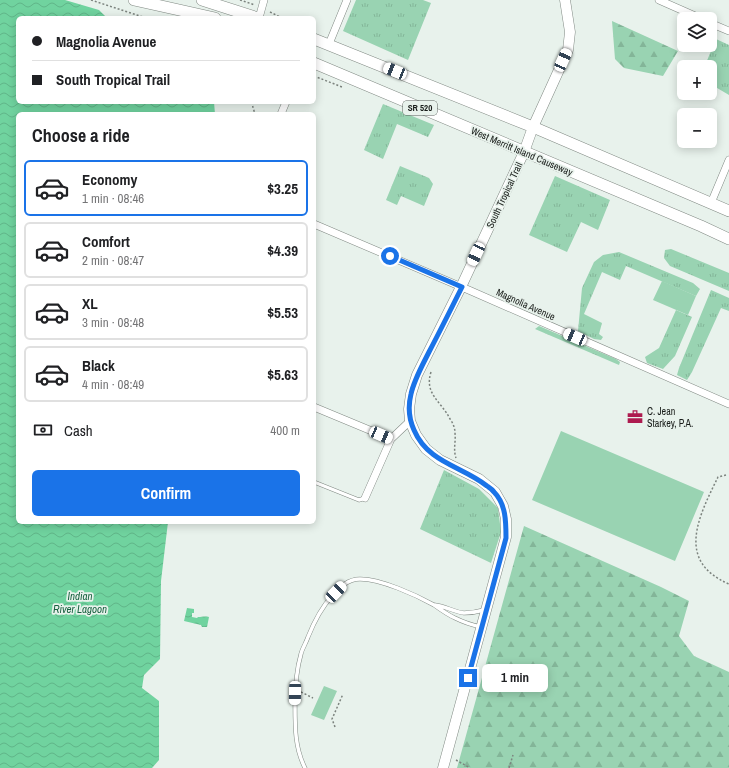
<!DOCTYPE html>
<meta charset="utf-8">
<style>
:root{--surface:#fff;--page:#f6f6f6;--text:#202124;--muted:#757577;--line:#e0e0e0;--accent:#1a73e8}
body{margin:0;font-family:"Archivo Narrow",sans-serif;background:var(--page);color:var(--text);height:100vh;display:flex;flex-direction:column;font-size:15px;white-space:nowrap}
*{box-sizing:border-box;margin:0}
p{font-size:13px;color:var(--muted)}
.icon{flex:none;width:22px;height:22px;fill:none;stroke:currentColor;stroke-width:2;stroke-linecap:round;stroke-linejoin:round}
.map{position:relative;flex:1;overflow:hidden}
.drawer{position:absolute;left:16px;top:112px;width:300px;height:412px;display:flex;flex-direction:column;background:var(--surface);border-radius:6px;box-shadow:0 2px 10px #0003}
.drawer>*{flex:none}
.hud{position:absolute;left:16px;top:16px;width:300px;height:88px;border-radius:6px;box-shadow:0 2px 10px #0003;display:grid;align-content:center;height:88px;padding:0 16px;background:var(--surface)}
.fabs{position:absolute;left:677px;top:12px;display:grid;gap:8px}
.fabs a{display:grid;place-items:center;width:40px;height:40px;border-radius:6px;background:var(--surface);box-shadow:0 2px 10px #0003;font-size:20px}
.end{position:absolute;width:18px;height:18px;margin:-9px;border:5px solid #1a73e8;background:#fff;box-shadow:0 0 0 2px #fff}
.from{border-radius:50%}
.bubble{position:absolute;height:28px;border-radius:6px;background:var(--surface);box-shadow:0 2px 10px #0003;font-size:13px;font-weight:800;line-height:28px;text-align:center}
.car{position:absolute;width:12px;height:24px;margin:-12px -6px;border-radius:5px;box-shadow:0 0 3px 1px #0007;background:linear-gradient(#fff 24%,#345 0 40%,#fff 0 76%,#345 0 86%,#fff 0)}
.hud b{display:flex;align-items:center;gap:14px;height:38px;font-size:15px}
.hud b+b{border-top:1px solid var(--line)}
.hud i{width:10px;height:10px;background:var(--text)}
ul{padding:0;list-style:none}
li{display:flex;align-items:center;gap:12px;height:56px;margin:0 8px 6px;padding:0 8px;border:2px solid var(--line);border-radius:6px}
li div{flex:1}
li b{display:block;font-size:15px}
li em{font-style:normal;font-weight:800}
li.selected{border-color:var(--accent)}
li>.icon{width:36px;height:36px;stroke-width:1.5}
h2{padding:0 16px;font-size:18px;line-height:48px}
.pay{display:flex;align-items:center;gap:10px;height:44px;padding:0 16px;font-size:15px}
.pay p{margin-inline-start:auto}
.button{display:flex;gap:8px;margin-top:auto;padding:8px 16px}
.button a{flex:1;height:46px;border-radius:6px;background:var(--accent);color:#fff;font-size:16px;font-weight:800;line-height:46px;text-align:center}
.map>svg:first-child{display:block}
.grass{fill:url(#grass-tufts)}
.forest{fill:url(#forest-firs)}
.garden{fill:#99d3b2}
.water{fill:url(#water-waves)}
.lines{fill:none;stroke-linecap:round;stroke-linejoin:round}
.lane-casing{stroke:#808983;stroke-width:4.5}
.street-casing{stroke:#808983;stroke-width:8}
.secondary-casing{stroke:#808983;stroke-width:11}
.primary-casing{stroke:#808983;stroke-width:12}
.path{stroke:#7c837e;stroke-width:1.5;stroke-dasharray:2 2;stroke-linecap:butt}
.lane{stroke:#fff;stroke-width:3.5}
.street{stroke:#fff;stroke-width:7}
.secondary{stroke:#fff;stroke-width:10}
.primary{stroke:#fff;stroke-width:11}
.route{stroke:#1a73e8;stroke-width:5}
.labels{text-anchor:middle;stroke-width:3.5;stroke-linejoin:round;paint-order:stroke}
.shield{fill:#e8f2ec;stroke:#575d59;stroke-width:1}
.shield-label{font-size:9px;font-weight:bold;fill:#191d1a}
.street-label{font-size:10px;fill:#191d1a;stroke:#e8f2ec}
.poi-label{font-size:10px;fill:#191d1a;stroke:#e8f2ec;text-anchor:start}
.water-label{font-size:11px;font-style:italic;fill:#186240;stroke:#e8f2ec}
</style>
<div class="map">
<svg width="729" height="768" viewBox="0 0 729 768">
<defs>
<pattern id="grass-tufts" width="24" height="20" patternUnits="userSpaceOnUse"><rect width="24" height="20" fill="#99d3b2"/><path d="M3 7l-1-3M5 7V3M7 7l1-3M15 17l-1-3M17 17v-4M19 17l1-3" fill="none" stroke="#83b598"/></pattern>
<pattern id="forest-firs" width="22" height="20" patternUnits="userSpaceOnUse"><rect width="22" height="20" fill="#99d3b2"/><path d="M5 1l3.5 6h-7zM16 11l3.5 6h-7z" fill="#83b598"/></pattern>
<pattern id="water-waves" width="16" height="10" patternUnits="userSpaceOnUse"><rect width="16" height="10" fill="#70d39f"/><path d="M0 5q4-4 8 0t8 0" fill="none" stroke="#60b588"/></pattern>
</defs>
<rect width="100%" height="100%" fill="#e8f2ec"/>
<path class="grass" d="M356 0H423L431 3 408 60 343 31Z
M716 39 729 45V95L712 85 710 80V67H706V63Z
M383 104 434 125 428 137 397 124 383 159 364 150Z
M400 166 429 178 433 184 424 206 401 196 397 205 386 200Z
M555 176 610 200 598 230 581 222 567 252 529 235Z
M671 249 729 273V291L670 266 664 258 665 250Z
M619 252 693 283 700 289 696 296 626 266 620 280 602 272 584 314 602 323 599 334 603 337 601 340 594 339 578 331 582 288 594 262 603 255Z
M711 290 729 298V311L721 308 692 372 687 380 677 375 679 368Z
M676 310 692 317 675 356 663 369 647 363 645 357 659 348Z
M539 326 616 359 620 362 619 365 535 329Z
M444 470 479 489 498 508 501 532 491 563 420 529Z"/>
<path class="forest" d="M612 21 678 51 663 76 624 68 615 59Z
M524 526 661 587 689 601 679 636 694 656 729 672V768H457Z"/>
<path class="garden" d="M662 281 696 296 688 315 653 300Z
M561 431 704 492 675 561 532 500Z
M324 686 337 691 324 720 311 715Z"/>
<path class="water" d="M0 0H65L99 10 105 16V18H18V102H214L215 114H18V522H168L161 581 160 659 144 675 142 688 159 701V760L152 768H0Z
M187 608 194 609V613H192V617L197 618 198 617C202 617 205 616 209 617L207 627H202L201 625 184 621Z"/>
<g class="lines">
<defs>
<path id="lane" d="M314 482 359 500 365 498
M435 605C445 606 454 612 464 613 471 613 477 612 484 610
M305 768C295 748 295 728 295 706 295 688 296 671 301 654 302 649 306 643 308 637 314 622 321 608 332 596 340 587 348 579 360 579 381 579 416 595 434 605 441 610 448 615 455 618 463 622 472 625 481 627"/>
<path id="street" d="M659 0 702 19
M259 18 264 0
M710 23 729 31
M329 44 347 0
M281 114 286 102
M711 203 729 160
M314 224 471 291 729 404
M314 407 391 439
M365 498 391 439 410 421"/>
<path id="secondary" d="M443 768 506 537V519L503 506 495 492 479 479 440 460 426 449 416 435 410 421 409 409 411 394 417 375 461 287 524 152 533 127 568 50 570 32 565 0"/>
<path id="primary" d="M134 0 215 18
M202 0 258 18
M314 39 533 127 729 211
M314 63 701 226 729 239"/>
</defs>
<use href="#lane" class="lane-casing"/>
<use href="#street" class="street-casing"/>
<use href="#secondary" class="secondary-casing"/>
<use href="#primary" class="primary-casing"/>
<path class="path" d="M91 0 146 18
M240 0 255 5
M270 12 282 18
M314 76 342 87
M252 102V104L255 114
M431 372C424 394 441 401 450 419 453 423 455 428 455 433 456 442 453 449 456 458
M726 475 718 477C699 516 675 561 729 584
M301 692 313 698
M335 727 332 719 343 694
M456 760 470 768
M509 768 513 755"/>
<use href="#lane" class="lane"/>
<use href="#street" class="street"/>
<use href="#secondary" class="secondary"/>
<use href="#primary" class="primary"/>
</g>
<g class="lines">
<path class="route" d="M390 256 462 287C451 309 440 331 429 352 422 366 414 380 411 394 408 406 409 419 414 430 428 463 462 466 487 486 490 488 492 489 494 492 506 504 506 522 506 538L468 678"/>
</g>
<defs>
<symbol id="office-bare" viewBox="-9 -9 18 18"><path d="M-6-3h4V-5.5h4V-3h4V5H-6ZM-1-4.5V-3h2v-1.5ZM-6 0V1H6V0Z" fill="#ad1b4f" stroke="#e8f2ec" stroke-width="2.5" paint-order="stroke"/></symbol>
</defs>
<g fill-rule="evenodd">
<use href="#office-bare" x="624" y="406" width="22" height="22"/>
</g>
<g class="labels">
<rect class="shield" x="403" y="101" width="34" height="14" rx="3"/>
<g class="shield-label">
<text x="420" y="111">SR 520</text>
</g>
<g class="street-label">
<text transform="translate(522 151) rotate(23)" y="4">West Merritt Island Causeway</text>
<text transform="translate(504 195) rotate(-65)" y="4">South Tropical Trail</text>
<text transform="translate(526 304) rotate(24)" y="4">Magnolia Avenue</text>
</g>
<g class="poi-label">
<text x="647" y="415">C. Jean<tspan x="647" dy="12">Starkey, P.A.</tspan></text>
</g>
<g class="water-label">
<text x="80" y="600">Indian<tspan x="80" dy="13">River Lagoon</tspan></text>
</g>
</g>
</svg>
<div class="fabs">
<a><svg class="icon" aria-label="layers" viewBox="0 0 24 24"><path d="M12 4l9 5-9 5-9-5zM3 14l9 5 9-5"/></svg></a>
<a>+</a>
<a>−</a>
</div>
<i class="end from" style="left:390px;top:256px"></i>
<i class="end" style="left:468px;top:678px"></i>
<div class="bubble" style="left:482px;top:664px;width:66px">1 min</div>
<i class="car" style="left:563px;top:60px;rotate:24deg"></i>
<i class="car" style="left:395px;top:71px;rotate:292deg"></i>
<i class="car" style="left:476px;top:254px;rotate:205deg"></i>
<i class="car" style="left:575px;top:337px;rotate:293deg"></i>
<i class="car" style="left:381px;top:435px;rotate:113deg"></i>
<i class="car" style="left:336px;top:592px;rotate:44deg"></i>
<i class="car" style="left:295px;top:693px;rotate:181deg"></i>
<div class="hud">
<b><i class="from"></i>Magnolia Avenue</b>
<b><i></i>South Tropical Trail</b>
</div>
<section class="drawer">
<h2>Choose a ride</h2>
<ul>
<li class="selected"><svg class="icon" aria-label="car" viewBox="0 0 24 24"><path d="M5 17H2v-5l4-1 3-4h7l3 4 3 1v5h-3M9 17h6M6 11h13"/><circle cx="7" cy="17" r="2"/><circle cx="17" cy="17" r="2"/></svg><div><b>Economy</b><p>1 min · 08:46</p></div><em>$3.25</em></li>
<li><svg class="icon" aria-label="car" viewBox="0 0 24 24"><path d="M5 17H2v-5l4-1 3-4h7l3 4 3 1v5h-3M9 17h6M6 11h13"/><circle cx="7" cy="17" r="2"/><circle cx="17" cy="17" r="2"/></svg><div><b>Comfort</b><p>2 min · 08:47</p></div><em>$4.39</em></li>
<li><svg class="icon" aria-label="car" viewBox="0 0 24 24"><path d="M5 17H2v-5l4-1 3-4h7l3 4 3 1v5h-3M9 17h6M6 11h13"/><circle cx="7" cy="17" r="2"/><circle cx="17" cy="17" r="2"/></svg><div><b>XL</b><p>3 min · 08:48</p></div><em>$5.53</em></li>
<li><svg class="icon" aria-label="car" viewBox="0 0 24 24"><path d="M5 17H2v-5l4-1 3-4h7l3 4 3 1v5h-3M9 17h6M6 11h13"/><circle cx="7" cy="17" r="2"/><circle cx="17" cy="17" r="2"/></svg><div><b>Black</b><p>4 min · 08:49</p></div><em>$5.63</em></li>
</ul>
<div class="pay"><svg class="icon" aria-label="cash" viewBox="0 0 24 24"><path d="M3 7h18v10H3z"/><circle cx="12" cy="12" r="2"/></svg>Cash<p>400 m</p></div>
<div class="button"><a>Confirm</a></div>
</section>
</div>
